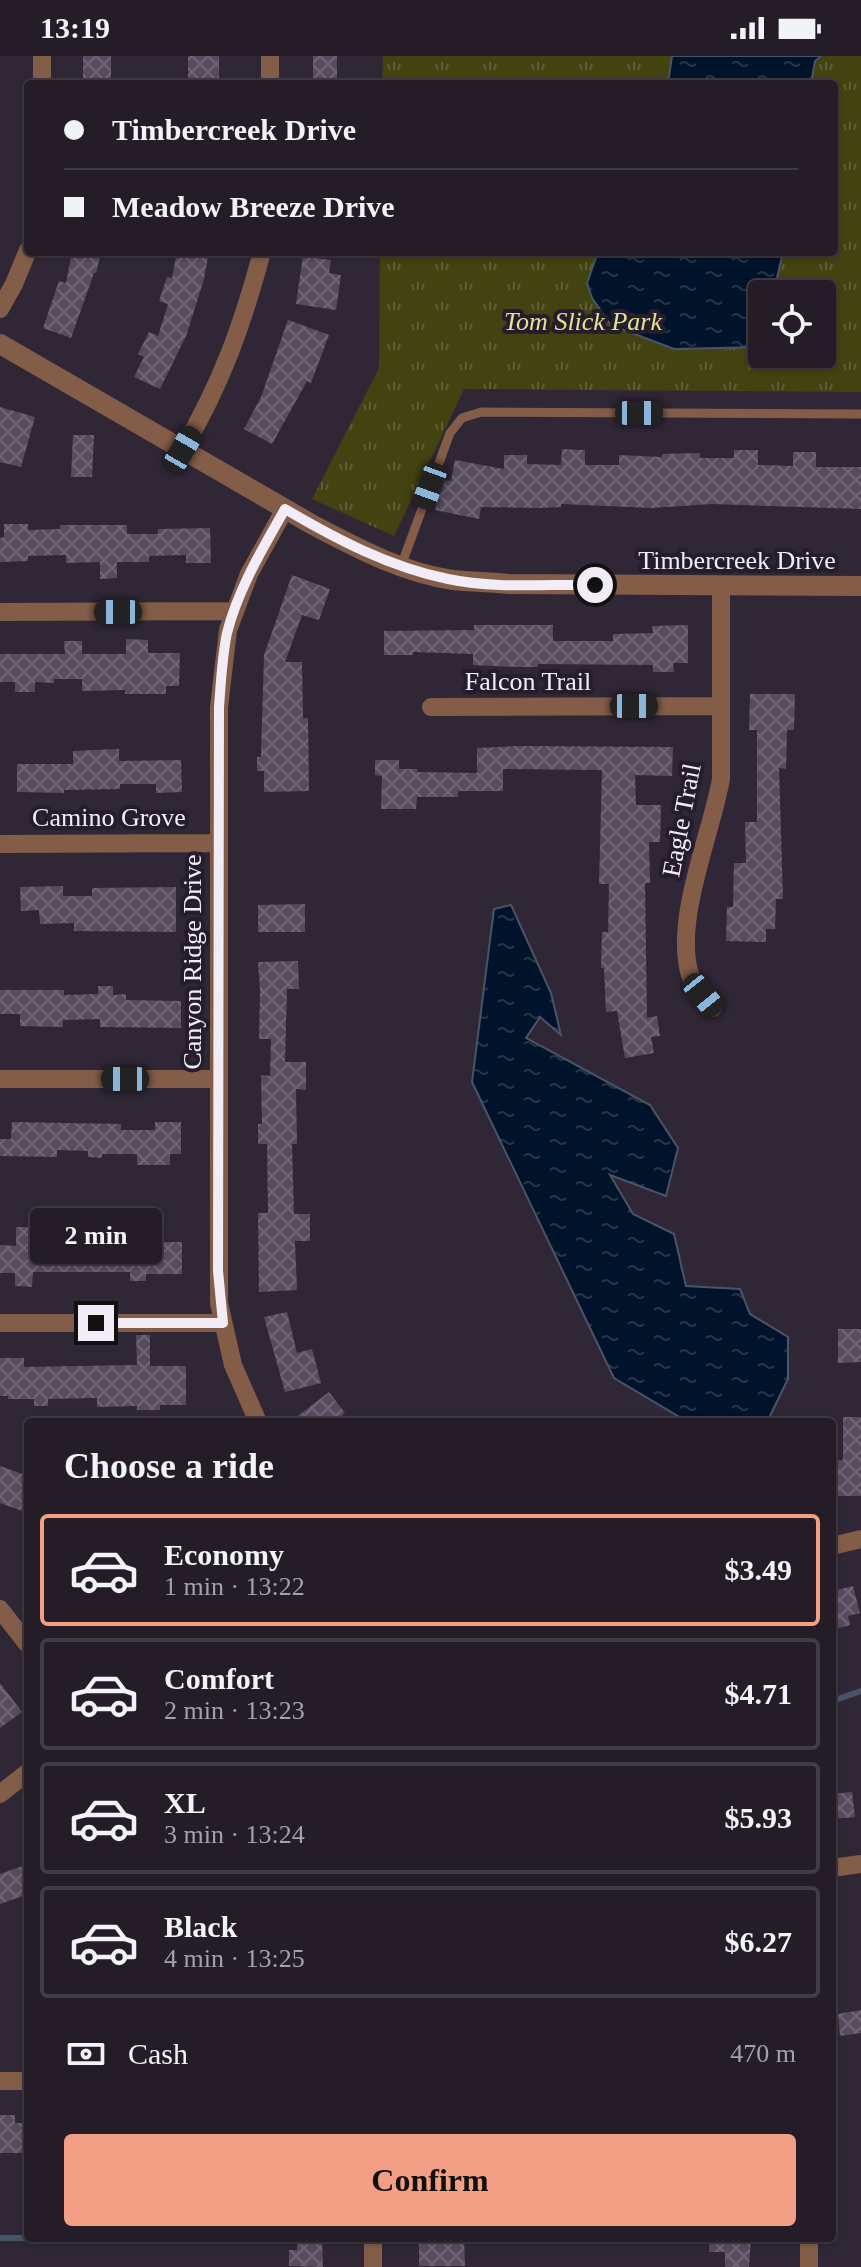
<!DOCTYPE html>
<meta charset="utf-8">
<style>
:root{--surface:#241d28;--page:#302a34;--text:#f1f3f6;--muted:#a3a2a8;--line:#413b45;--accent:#f39f85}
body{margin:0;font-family:"Times New Roman",serif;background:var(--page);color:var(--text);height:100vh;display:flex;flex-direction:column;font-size:30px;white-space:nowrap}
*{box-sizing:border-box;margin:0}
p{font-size:26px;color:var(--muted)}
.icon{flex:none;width:44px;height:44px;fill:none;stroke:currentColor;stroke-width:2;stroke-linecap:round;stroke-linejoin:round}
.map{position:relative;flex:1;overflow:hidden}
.side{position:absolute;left:24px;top:1362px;width:812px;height:824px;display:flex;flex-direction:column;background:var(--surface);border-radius:8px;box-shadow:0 2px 6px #0004,0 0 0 2px var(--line)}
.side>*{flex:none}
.top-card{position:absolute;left:24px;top:24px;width:814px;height:176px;border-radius:8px;box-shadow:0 2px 6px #0004,0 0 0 2px var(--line);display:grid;align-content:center;height:176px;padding:0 40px;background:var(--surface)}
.tools{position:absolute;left:748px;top:224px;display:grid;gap:16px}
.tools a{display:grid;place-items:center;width:88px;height:88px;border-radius:8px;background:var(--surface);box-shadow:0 2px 6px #0004,0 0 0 2px var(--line);font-size:40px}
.end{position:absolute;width:36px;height:36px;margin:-18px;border:10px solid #f2ecf6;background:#111;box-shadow:0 0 0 4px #111}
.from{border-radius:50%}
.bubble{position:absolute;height:56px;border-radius:8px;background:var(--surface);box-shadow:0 2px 6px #0004,0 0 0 2px var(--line);font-size:26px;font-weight:700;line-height:56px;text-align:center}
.car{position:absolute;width:24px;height:48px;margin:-24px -12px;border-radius:10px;box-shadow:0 0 6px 2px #0007;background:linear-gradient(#222 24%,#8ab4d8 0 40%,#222 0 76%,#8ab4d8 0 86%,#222 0)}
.top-card b{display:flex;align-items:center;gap:28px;height:76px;font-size:30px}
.top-card b+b{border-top:2px solid var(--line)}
.top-card i{width:20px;height:20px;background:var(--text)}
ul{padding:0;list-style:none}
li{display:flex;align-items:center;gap:24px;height:112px;margin:0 16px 12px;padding:0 24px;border:4px solid var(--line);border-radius:8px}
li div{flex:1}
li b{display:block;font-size:30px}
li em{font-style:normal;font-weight:700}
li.on{border-color:var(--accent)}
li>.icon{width:72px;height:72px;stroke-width:1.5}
h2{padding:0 40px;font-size:36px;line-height:96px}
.pay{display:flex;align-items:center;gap:20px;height:88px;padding:0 40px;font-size:30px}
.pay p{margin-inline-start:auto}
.action{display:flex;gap:16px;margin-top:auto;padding:16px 40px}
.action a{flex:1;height:92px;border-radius:8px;background:var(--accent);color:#111;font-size:32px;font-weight:700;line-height:92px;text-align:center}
.status{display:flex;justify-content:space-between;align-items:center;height:56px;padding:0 40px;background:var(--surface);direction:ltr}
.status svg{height:22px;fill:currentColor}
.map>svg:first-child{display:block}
.park{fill:url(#park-tufts);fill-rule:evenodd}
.water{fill:url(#water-ripples);stroke:#495468;stroke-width:2}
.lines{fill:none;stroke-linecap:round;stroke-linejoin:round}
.stream{stroke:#495468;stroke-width:6}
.building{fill:url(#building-cross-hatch)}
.service{stroke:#845d49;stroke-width:9}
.minor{stroke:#845d49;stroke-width:18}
.tertiary{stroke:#845d49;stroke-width:20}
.route{stroke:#f2ecf6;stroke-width:10}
.labels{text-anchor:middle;stroke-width:8;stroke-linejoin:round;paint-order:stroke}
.park-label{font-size:26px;font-style:italic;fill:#dfe393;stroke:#261d2c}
.street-label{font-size:26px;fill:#f2ecf6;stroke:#261d2c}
</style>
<div class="status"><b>13:19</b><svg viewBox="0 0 49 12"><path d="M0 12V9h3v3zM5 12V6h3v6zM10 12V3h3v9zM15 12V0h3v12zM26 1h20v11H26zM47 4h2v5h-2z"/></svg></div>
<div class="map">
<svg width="861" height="2211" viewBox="0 0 861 2211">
<defs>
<pattern id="park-tufts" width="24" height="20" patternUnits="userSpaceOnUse" patternTransform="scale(2)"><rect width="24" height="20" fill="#424311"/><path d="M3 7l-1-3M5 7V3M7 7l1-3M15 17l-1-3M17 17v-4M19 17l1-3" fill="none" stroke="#5e5e34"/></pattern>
<pattern id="water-ripples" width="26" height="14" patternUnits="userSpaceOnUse" patternTransform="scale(2)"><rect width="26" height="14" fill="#00132b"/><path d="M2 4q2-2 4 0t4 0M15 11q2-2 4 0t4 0" fill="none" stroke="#26364a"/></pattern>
<pattern id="building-cross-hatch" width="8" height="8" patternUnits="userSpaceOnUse" patternTransform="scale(2)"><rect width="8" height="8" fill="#574c5d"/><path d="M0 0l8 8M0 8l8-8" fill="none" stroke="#706675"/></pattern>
</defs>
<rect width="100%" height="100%" fill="#302736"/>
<path class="park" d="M383 0H861V336L464 333 394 480 312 443 379 312 380 196H834V28H382ZM762 238H822V298H762Z"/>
<path class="water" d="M672 0H821L815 5 811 28H668Z
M598 196H783L777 222 782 238H762V291L674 293 611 269 592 242 587 227Z
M511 849 551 937 561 979 540 961 526 982 650 1049 678 1092 666 1140 610 1119 633 1158 674 1178 686 1230 740 1233 750 1258 788 1281V1323L767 1366H688L614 1322 472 1026 494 853Z"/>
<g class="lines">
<path class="stream" d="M832 1645 861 1635
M0 2182H28
M28 2182H72"/>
</g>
<path class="building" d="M83 0H111V25L83 24Z
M188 0H219V28H188Z
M313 0H337V28H313Z
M72 196H101L96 217H94L71 282 43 272 59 225 66 227Z
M177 196H209L204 223 186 280 160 333 134 321 144 301 138 298 149 276 158 280 168 248 159 245 167 221 172 222Z
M303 200 331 204 329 217 341 219 336 254 296 248Z
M288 264 329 279 311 327 307 325 272 388 244 373 261 341Z
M0 351 35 361 21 411 0 406Z
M73 379H94L92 421H71Z
M562 393 585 394V409H619V399L662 401V398L700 397V402H734V394H758V409L793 410V396H816V411H861V453L712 448 652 452 561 448V451L539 452 481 451 479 463 435 454 441 424 451 425 455 404 504 413V399H527V408L561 409Z
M4 468H28V474L60 473V469H127V478H158V473L210 472 211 507H186V499L149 500V506H117V522L100 523V506L66 507V499L28 500V505L0 506V482L4 481Z
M292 519 330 533 319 564 302 559 285 606H302L303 662H308L309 735 264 736V715H257V701H261L264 599Z
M474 569H553V585H613V578L653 577 652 570 688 569V607H673L674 616H653V609L538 608V611H518L473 609V598L413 596V599H384V575L474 574Z
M126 583 148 584V597H180L179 630H166V638H125V634L82 635V623H54V627L35 626V636H15V626H0V598H65L64 585H82V598H126Z
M750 638H795L794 674H787L786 713 779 712 783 843H776L775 873H766V886L726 885 727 851H733L734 807H746L745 766H757V674H749Z
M518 690 673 691 672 720 635 719 636 749H661L660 786H649L650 827H645L647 962 657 960 660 980 651 981 654 997 625 1002 617 955 606 956 604 912H601L602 876H608L609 828H599L602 714 503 713V735H458V741H417L416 753H381L382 720 375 719V704H399V713H417V716L477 717V692Z
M119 693V705L181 704 182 736 156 737V728H120V733L64 734V737L17 736V708H73V695Z
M63 830V840H92V832L176 831V876L74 875V867L40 868 39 854 21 855 20 831Z
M305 848V876H258V849Z
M298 905 299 933H287L285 1006H306V1034L296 1033 297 1088H292L294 1158H310V1185H295L297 1234 259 1236 258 1157H268L267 1088H258V1068H262L261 1019 270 1020 271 983H259L260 934 258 906Z
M98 930H113V939L126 938V944L181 945V972L100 971V963L63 964V971L20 970V958H0V934H64V939L98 938Z
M12 1066 121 1068V1074H155V1066H181V1098H170V1109H137V1098H102V1102L88 1101V1095L57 1094V1101L0 1100V1083H11Z
M16 1171H30V1180L163 1178V1186H182V1218H146V1225H130V1216H33L32 1231 15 1230V1217H0V1189L16 1190Z
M287 1256 297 1297 312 1293 321 1327 285 1336 264 1261Z
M838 1273H861V1306L838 1307Z
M136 1279H150V1310H186V1349H160V1354H137V1350L97 1351V1342L48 1343V1350H34V1343H8V1340H0V1302H24V1311L137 1309Z
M329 1336 345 1357 333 1366H290Z
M843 1361H861V1440H832V1405L843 1404Z
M0 1410 28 1420V1457L0 1447Z
M853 1530 860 1557 848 1560 850 1569 832 1574V1535Z
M0 1627 22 1656 0 1672Z
M852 1736 855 1761 832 1763V1738Z
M28 1808V1838L0 1848V1818Z
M861 1954V1977L840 1980 838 1958Z
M0 2059H15V2067H28V2097H0Z
M297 2182H322L323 2211 289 2210V2194H297Z
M419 2182H464L465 2210H419Z
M709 2182H751L749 2211H725V2196H709Z"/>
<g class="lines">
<path class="service" d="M401 510 450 377 462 362 481 356 861 358"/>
<path class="minor" d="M42 0V28
M270 28V0
M0 253 14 228 28 194
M183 393C222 326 242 270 262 196
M0 556 235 555
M431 651 721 650
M0 788 219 787
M713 952C706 943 695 933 691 922 672 867 711 780 721 723V530
M0 1023H218
M0 1267H223
M258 1366 233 1309 219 1247V651L228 574 249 518 285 453
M832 1490 861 1483
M0 1553 28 1589
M0 1738 28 1716
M832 1812 861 1808
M0 2025H28
M373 2211V2182
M809 2211V2182"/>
<path class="tertiary" d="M0 288 313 469C357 492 403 517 453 524 471 526 490 526 509 528L861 530"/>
</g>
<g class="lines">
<path class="route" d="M96 1267H223L218 1215 219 651C221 626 222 601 227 577 238 533 263 492 285 453 336 483 389 511 448 523 495 533 547 528 595 529"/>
</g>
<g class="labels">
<g class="park-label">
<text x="583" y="274">Tom Slick Park</text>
</g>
<g class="street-label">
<text x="737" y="513">Timbercreek Drive</text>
<text x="528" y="634">Falcon Trail</text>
<text x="109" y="770">Camino Grove</text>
<text transform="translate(681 764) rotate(-79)" y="9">Eagle Trail</text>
<text transform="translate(192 906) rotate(-90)" y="9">Canyon Ridge Drive</text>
</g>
</g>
</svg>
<div class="tools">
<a><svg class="icon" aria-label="locate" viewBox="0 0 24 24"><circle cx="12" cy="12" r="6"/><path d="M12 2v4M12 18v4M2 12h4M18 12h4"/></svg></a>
</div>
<i class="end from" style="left:595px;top:529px"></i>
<i class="end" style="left:96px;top:1267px"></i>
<div class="bubble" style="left:30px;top:1152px;width:132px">2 min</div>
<i class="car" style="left:639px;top:357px;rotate:90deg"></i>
<i class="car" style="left:183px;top:393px;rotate:30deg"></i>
<i class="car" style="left:430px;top:430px;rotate:200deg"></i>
<i class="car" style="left:118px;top:556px;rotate:270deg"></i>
<i class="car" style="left:634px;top:650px;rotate:90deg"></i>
<i class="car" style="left:703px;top:939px;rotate:141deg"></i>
<i class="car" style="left:125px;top:1023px;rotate:270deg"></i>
<div class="top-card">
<b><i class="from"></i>Timbercreek Drive</b>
<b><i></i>Meadow Breeze Drive</b>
</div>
<section class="side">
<h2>Choose a ride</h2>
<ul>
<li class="on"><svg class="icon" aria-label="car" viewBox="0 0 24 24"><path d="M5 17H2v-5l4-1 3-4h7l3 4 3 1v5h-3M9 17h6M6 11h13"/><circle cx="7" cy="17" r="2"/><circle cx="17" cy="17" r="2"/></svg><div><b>Economy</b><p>1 min · 13:22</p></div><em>$3.49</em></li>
<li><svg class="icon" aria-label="car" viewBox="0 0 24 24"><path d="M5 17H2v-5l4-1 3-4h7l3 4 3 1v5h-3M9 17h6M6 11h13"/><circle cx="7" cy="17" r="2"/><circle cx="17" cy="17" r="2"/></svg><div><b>Comfort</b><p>2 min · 13:23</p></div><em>$4.71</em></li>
<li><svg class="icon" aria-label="car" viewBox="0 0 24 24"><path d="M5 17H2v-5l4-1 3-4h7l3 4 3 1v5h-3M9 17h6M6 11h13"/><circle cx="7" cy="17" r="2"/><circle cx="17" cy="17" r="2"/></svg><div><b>XL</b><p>3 min · 13:24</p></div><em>$5.93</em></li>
<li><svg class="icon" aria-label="car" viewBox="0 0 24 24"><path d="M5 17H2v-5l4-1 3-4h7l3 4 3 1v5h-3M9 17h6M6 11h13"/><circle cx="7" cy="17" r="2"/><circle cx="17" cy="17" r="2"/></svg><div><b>Black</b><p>4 min · 13:25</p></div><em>$6.27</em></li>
</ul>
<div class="pay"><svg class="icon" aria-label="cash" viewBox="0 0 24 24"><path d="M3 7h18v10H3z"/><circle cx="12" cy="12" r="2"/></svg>Cash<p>470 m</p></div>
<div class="action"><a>Confirm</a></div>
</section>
</div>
